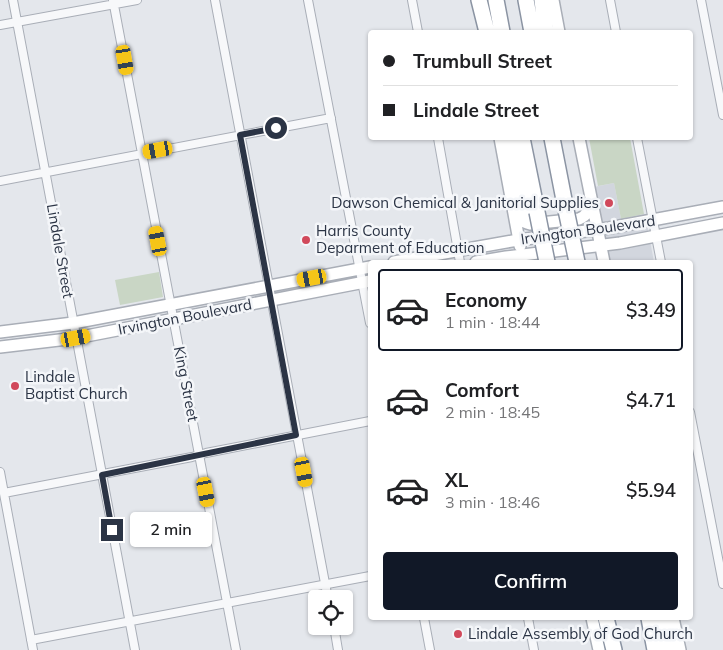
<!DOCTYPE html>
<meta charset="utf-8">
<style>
:root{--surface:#fff;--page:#f6f6f6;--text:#202124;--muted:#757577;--line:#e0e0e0;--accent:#111827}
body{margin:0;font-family:Mulish,sans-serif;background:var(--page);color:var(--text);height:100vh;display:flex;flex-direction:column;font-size:19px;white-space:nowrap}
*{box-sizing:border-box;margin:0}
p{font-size:16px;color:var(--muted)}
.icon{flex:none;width:28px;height:28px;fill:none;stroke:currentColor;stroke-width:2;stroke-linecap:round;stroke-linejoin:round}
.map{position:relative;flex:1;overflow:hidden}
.details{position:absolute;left:368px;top:260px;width:325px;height:360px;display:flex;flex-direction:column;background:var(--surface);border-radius:5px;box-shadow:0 1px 4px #0004}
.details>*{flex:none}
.hud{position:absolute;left:368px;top:30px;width:325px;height:110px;border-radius:5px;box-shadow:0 1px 4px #0004;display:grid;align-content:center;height:110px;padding:0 15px;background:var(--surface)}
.tools{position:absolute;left:308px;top:590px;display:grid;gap:10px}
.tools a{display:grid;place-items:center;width:45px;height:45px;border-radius:5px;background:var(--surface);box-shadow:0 1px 4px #0004;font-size:25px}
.end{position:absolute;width:22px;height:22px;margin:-11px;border:6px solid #2b3445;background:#fff;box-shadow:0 0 0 2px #fff}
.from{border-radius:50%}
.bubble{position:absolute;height:35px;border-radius:5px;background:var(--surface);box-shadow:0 1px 4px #0004;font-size:16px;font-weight:600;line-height:35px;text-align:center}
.car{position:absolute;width:15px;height:30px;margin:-15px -8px;border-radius:6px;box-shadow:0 0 4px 1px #0007;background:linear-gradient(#f5c518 24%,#345 0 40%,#f5c518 0 76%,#345 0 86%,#f5c518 0)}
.hud b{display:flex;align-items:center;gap:18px;height:48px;font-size:19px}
.hud b+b{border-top:1px solid var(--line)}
.hud i{width:12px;height:12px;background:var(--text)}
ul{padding:9px 0 0;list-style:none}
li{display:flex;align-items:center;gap:15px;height:82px;margin:0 10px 8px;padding:0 5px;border:2px solid transparent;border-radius:5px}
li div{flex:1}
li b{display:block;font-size:19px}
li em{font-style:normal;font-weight:600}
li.active{border-color:var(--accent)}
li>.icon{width:45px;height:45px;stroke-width:1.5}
.button{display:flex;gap:10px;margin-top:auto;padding:10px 15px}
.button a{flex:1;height:58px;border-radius:5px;background:var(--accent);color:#fff;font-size:20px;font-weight:600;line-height:58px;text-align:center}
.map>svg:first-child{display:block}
.built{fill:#d2d6de}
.green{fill:#c9d6c5}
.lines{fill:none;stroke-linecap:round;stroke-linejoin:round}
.street-casing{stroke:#a9aeb7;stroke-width:10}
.secondary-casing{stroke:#a9aeb7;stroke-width:14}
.highway-casing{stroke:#8b94a3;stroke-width:18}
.street{stroke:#f7f8fa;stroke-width:8}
.secondary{stroke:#fff;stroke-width:11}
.highway{stroke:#fff;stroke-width:15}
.highway-bridge-casing{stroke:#8b94a3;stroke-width:18;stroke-linecap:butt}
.highway-bridge{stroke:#fff;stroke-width:15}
.route{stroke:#2b3445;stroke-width:6}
.poi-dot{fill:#d1495b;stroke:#f4f6f9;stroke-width:2}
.labels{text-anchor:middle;stroke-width:5;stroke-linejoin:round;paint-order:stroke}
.poi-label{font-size:15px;fill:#2b3445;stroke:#f4f6f9;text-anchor:start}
.street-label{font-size:15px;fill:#2b3445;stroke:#f4f6f9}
</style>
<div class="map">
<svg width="723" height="650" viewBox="0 0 723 650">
<rect width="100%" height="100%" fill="#e4e7ec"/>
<path class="built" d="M614 183 621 219 645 214 654 262H608L594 187Z"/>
<path class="green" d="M589 138H630L644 214 621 219 614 183 598 186Z
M159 272 163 297 120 305 115 280Z"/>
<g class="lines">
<defs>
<path id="street" d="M13 0 135 650
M113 0 236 650
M215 0 328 599
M308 0 370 323
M412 0 418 32
M610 0 616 32
M701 0 723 115
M0 25 137 0
M438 138 460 262
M637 138 661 262
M0 181 331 118
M690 412 723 584
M0 472 33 650
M4 493 192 457 206 453 370 421
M424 618 430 650
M528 618 534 650
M334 626 338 650
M31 640 370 576"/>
<path id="secondary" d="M553 0 559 32
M500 138 520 246
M579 138 604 262
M515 210C519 217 522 222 530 224L579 219C588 215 588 211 590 202
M394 262 518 240 609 228 723 207
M476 262 506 257 620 243 723 223
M0 332 73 323 370 267
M0 347 76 338 370 281
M592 618 599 650
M673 618 680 650"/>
<path id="highway" d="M479 0 487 32
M496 0 502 32
M526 0 532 32
M542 0 546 32
M510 138 527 214
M522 138 537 212
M552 138 566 210
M606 618 614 650
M649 618 655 650
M664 618 669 650"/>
</defs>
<use href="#street" class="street-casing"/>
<use href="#secondary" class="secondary-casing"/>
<use href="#highway" class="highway-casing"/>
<use href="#street" class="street"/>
<use href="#secondary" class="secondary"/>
<use href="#highway" class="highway"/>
<defs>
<path id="highway-bridge" d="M566 210 577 262
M537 212 547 262"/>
</defs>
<use href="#highway-bridge" class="highway-bridge-casing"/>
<use href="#highway-bridge" class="highway-bridge"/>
</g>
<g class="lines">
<path class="route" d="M112 530 102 475 296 435 240 135 276 128"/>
</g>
<g class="poi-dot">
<circle cx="609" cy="203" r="5"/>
<circle cx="306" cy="240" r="5"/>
<circle cx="15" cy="386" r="5"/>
<circle cx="458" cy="634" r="5"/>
</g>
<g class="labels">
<g class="poi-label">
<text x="599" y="208" text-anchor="end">Dawson Chemical &amp; Janitorial Supplies</text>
<text x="316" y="236">Harris County<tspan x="316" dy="17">Deparment of Education</tspan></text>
<text x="25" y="382">Lindale<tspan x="25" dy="17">Baptist Church</tspan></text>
<text x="468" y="639">Lindale Assembly of God Church</text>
</g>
<g class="street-label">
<text transform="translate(588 230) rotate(-8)" y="5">Irvington Boulevard</text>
<text transform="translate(60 251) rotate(80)" y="5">Lindale Street</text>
<text transform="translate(185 317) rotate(-11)" y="5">Irvington Boulevard</text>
<text transform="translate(186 384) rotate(79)" y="5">King Street</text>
</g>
</g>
</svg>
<div class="tools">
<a><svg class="icon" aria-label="locate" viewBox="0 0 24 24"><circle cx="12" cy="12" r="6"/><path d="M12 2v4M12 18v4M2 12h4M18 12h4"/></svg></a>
</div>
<i class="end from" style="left:276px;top:128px"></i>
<i class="end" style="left:112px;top:530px"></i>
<div class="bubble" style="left:130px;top:512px;width:82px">2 min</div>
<i class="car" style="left:125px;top:60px;rotate:170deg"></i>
<i class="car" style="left:158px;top:150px;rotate:260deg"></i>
<i class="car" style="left:158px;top:241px;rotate:349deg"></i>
<i class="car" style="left:312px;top:278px;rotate:260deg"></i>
<i class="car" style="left:76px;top:338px;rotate:79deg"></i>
<i class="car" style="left:304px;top:472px;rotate:169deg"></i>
<i class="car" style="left:206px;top:492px;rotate:169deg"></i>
<div class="hud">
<b><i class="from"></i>Trumbull Street</b>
<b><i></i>Lindale Street</b>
</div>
<section class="details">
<ul>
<li class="active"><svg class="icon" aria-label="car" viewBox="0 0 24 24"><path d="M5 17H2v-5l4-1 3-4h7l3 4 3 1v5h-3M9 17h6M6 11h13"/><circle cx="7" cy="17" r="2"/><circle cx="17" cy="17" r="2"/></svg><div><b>Economy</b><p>1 min · 18:44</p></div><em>$3.49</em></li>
<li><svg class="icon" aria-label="car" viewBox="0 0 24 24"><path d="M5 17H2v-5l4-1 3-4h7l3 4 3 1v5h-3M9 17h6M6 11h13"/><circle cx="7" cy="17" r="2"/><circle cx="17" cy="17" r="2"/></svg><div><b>Comfort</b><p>2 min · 18:45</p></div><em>$4.71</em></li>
<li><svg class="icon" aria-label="car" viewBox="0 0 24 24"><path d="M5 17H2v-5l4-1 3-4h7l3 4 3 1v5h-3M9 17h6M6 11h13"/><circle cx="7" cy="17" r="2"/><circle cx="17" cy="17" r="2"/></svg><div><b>XL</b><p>3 min · 18:46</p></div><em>$5.94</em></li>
</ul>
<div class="button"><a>Confirm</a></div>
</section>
</div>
